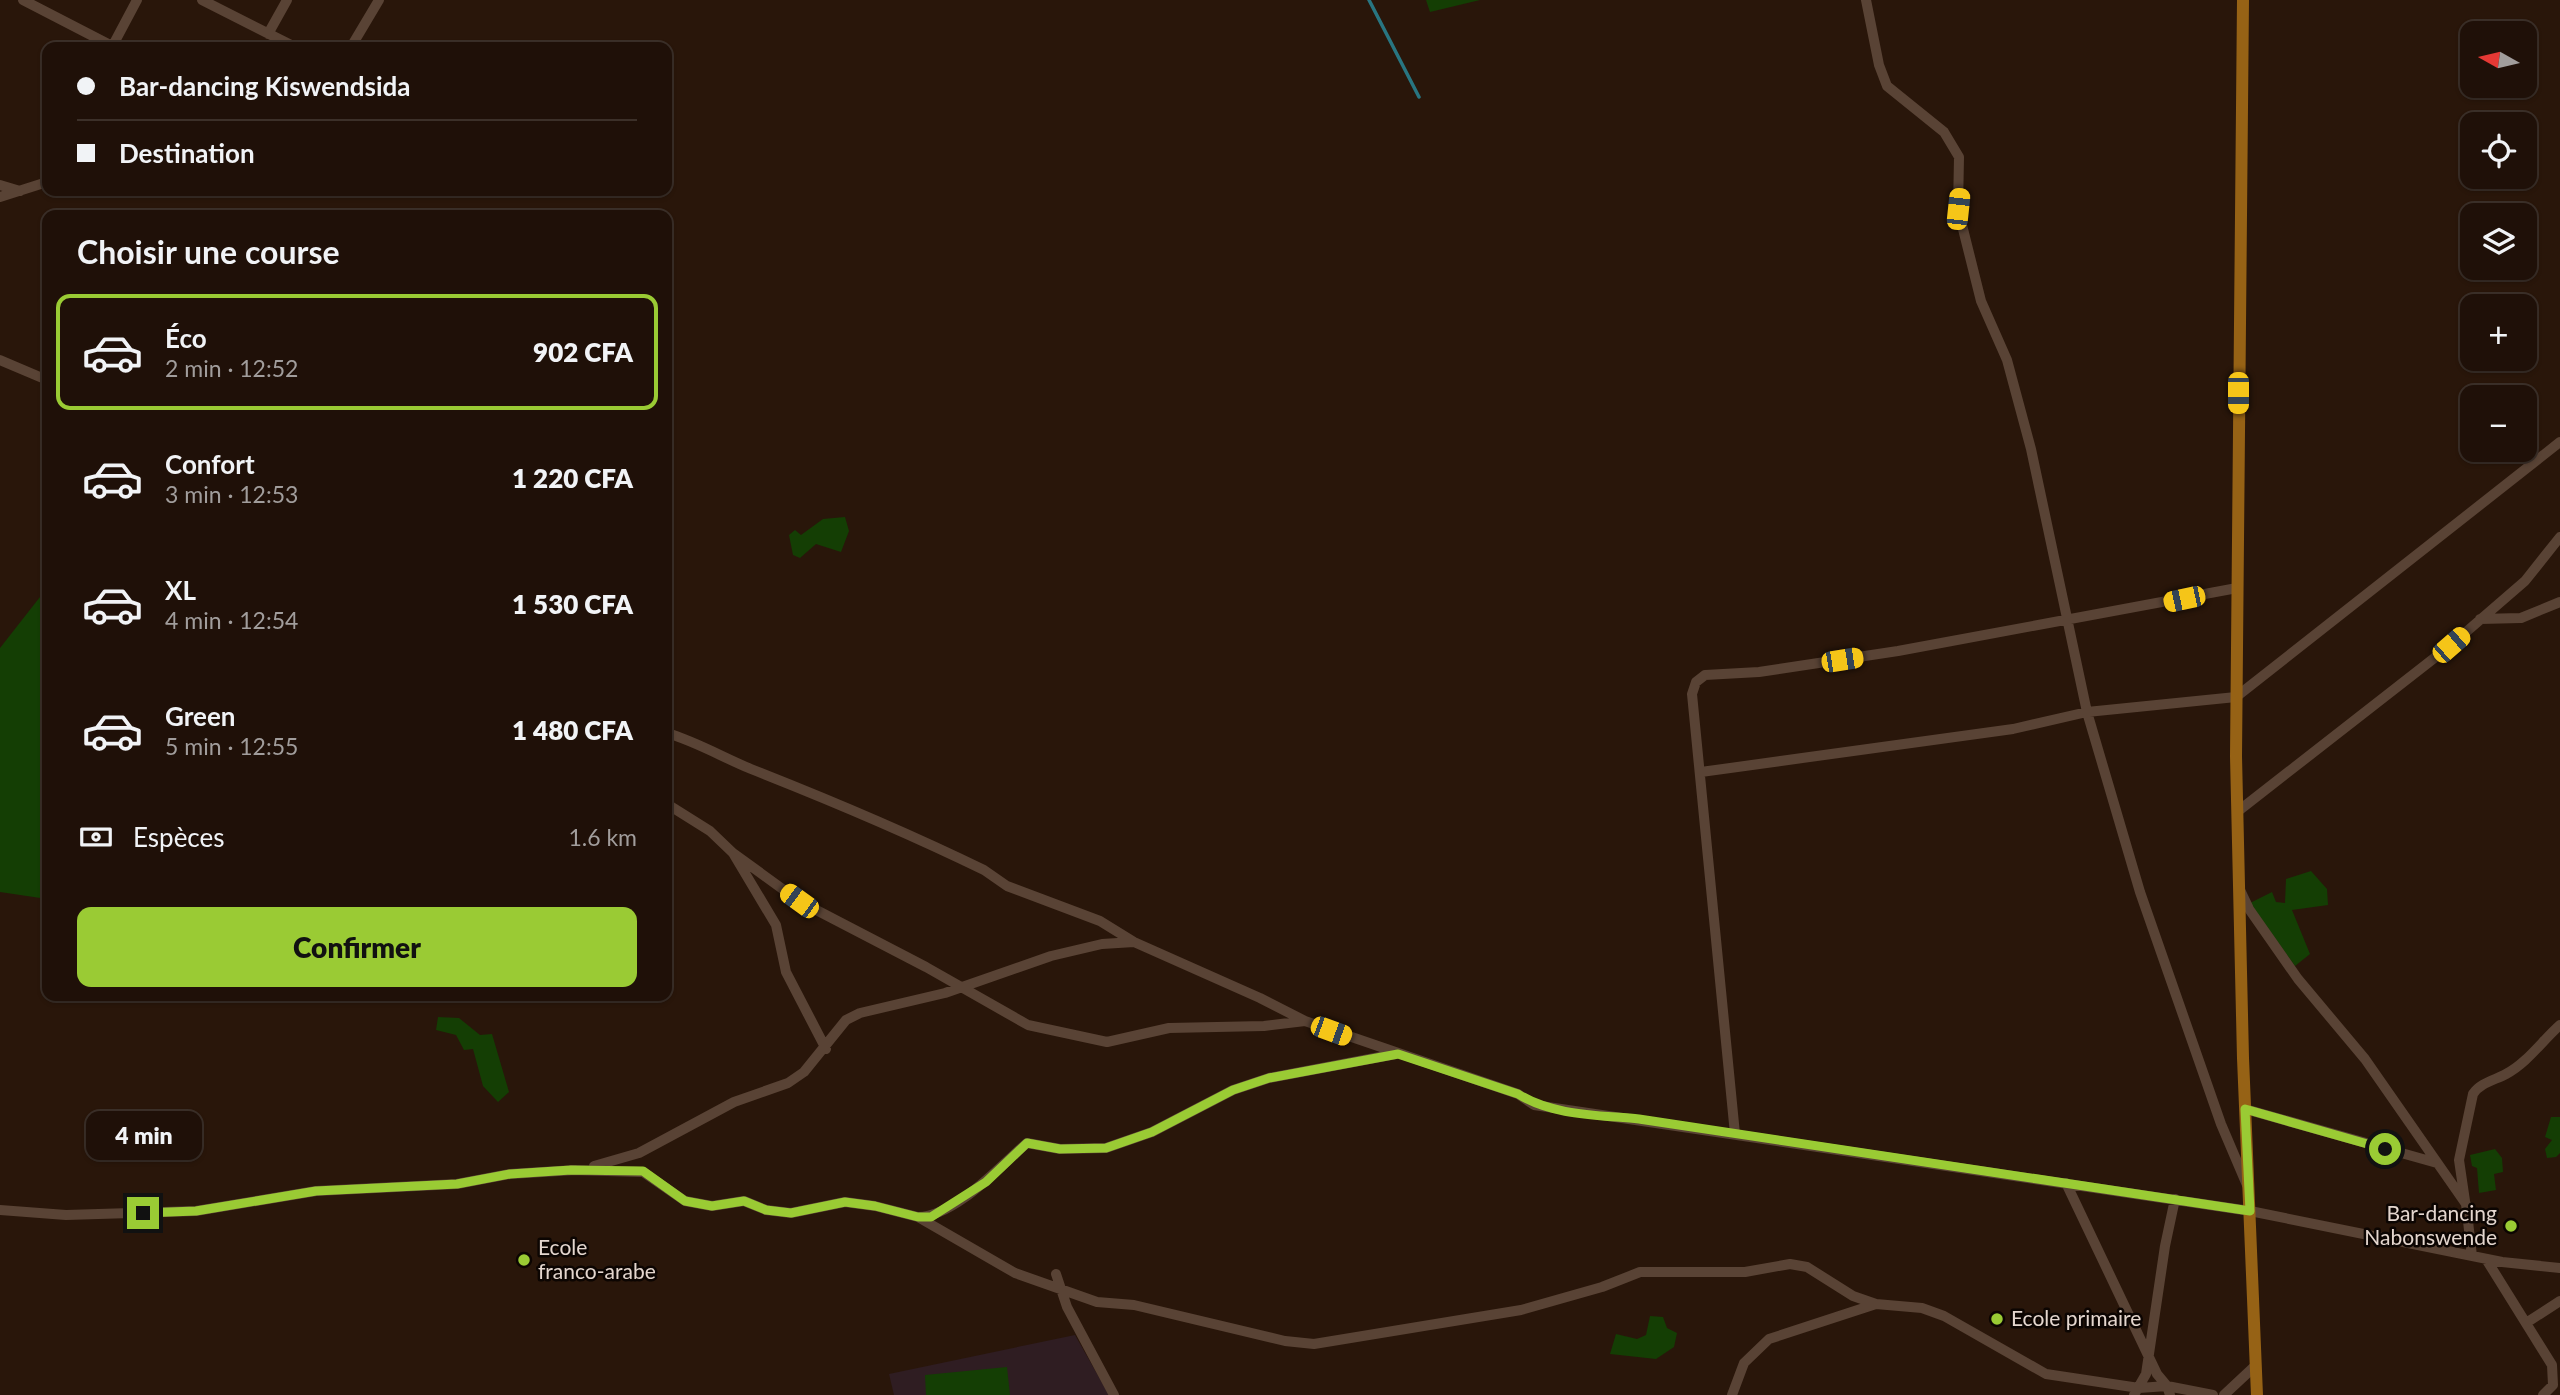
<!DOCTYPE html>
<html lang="fr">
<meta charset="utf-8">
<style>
:root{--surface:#1f1008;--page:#2c1e16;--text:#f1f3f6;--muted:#a19d9c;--line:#3c3029;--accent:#9acb34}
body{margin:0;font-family:Lato,sans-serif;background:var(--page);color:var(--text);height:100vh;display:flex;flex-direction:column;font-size:26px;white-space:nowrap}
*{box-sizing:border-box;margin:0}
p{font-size:23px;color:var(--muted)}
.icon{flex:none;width:38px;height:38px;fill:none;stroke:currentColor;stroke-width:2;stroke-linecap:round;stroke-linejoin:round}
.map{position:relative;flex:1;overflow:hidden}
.details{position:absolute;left:42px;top:210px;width:630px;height:791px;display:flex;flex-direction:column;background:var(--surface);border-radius:14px;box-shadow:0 2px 5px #0004,0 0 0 2px var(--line)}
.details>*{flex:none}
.top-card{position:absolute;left:42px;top:42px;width:630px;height:154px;border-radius:14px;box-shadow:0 2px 5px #0004,0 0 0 2px var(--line);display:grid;align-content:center;height:154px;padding:0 35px;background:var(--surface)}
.needle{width:46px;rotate:278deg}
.fabs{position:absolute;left:2460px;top:21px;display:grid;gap:14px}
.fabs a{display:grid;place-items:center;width:77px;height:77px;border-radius:14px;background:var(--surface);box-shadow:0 2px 5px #0004,0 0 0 2px var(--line);font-size:35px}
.end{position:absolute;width:32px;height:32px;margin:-16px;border:9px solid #9acb34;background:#111;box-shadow:0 0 0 4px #111}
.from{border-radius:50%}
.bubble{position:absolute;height:49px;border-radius:14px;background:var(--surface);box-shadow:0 2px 5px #0004,0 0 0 2px var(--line);font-size:23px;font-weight:800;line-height:49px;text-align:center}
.car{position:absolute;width:21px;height:42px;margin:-21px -10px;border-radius:9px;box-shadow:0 0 5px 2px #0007;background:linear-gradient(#f5c518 24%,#345 0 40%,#f5c518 0 76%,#345 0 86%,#f5c518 0)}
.top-card b{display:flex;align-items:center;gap:24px;height:66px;font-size:26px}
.top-card b+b{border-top:2px solid var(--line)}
.top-card i{width:18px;height:18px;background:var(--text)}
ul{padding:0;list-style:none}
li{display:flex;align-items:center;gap:21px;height:116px;margin:0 14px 10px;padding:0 21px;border:4px solid transparent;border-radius:14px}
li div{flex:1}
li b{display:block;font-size:26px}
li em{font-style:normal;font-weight:800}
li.selected{border-color:var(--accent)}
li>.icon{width:63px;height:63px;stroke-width:1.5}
h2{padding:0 35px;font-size:32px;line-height:84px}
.pay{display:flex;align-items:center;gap:18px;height:77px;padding:0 35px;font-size:26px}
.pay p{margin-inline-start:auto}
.primary-button{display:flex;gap:14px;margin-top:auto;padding:14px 35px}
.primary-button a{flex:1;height:80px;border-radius:14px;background:var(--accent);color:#111;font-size:28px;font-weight:800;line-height:80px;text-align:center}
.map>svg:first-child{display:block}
.education{fill:#2f1d22}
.green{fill:#143e04}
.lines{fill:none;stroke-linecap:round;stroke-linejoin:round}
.stream{stroke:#287581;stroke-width:3.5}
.minor{stroke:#594335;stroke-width:10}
.major{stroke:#966215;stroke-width:12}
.route{stroke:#9acb34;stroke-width:9}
.poi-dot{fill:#9acb34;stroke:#0c0502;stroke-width:2.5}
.labels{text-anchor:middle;stroke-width:5;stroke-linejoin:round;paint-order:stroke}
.poi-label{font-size:21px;fill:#e4d6ce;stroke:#0c0502;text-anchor:start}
</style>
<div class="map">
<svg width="2560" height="1395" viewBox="0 0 2560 1395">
<rect width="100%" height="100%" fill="#29160a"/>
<path class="education" d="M1075 1335 1109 1395H894L889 1374Z"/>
<path class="green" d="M1426 0H1480L1430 12Z
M845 517 849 531 841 552 816 544 800 558 793 555 789 535 795 530 801 535 823 519Z
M47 588V899L0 892V648Z
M2311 871 2327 889 2328 905 2292 910 2310 954 2295 966 2250 903 2272 892 2276 902 2285 903 2286 879Z
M438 1017 459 1018 480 1035 492 1034 509 1092 498 1102 483 1086 473 1049 464 1050 456 1035 436 1030Z
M2551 1117H2560V1153L2556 1157 2547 1158 2545 1149 2552 1140 2545 1137Z
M2495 1149 2502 1158 2503 1172 2494 1174 2496 1190 2479 1193 2477 1168 2472 1166 2470 1155Z
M1650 1316 1663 1317 1667 1328 1677 1333 1674 1347 1656 1359 1610 1354 1616 1334 1637 1339 1646 1335Z
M1007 1367 1010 1395H926L925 1375Z"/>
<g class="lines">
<path class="stream" d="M1369 0 1419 97"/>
<path class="minor" d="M23 0 114 47
M202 0 295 47
M1866 0 1879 65 1887 86 1944 132 1959 157 1958 209 1981 301 2007 360 2031 449 2087 712 2140 892 2221 1124 2247 1185
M268 34 287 0
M112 47 137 0
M351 47 379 0
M0 185 20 191
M0 197 47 182
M0 360 47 380
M2480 619 2521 618 2560 602
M667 733C697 742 722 757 751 769 830 800 908 833 984 870L1007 886 1100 921 1134 942 1260 998 1305 1021 1518 1094 1534 1105 2250 1211 2502 1262 2560 1268
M1701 772 2013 729 2087 712 2236 697 2560 442
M667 804 710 831 733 853 776 925 786 972 826 1049
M2237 812 2451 645 2525 581 2560 537
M733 853 799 901 926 967 1028 1025 1107 1042 1169 1028 1264 1026 1305 1021
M2240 890 2249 909 2298 979 2365 1059 2466 1204 2472 1256
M2245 1109 2437 1163
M1735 1134 1692 694 1696 682 1705 675 1759 672 1898 651 2237 588
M594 1166 639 1153 734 1102 788 1083 804 1072 846 1020 860 1013 945 993 1051 956 1102 944 1134 942
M571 1170 643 1172 685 1201 712 1206 744 1201 766 1210 791 1213 845 1202 875 1206 918 1217 1015 1273 1097 1302 1134 1305 1285 1341 1314 1344 1521 1310 1602 1287 1640 1272H1745L1790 1264 1807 1267 1853 1296 1876 1304 1922 1308 1944 1316 2046 1374 2139 1388 2167 1386 2170 1395
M2066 1183 2157 1374 2167 1386 2213 1395
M2465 1201 2459 1160 2473 1094C2480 1083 2495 1080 2506 1074 2527 1063 2542 1041 2560 1025
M0 1210 66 1215 196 1211 316 1191 457 1184 510 1174 575 1170
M918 1217C956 1216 999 1167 1027 1143L1060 1149 1106 1148 1152 1132 1233 1090 1269 1078 1396 1054
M2486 1259 2552 1365 2553 1385 2543 1395
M1056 1274 1067 1307 1114 1395
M2526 1323 2560 1301
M1732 1395 1744 1363 1769 1339 1876 1304
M2134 1395 2146 1374 2165 1246 2175 1199
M2224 1395 2255 1366"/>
<path class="major" d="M2243 0 2236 756 2243 1058 2257 1395"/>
</g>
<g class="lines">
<path class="route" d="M143 1213 196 1211 316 1191 457 1184 510 1174 571 1170 643 1171 685 1201 712 1206 744 1201 766 1210 791 1213 845 1202 875 1206 918 1217H931L986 1182 1027 1143 1060 1149 1106 1148 1152 1132 1233 1090 1269 1078 1398 1054 1518 1094C1553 1116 1599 1115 1639 1119L2250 1211 2245 1109 2385 1149"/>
</g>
<g class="poi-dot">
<circle cx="2511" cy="1226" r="7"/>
<circle cx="524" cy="1260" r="7"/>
<circle cx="1997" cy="1319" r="7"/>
</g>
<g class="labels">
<g class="poi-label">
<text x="2497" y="1221" text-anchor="end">Bar-dancing<tspan x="2497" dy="24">Nabonswende</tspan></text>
<text x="538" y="1255">Ecole<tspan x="538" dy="24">franco-arabe</tspan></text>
<text x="2011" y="1326">Ecole primaire</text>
</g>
</g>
</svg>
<div class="fabs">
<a><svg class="needle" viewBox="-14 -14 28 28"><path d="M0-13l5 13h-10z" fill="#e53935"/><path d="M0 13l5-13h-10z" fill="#a19d9c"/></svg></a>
<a><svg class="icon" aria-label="locate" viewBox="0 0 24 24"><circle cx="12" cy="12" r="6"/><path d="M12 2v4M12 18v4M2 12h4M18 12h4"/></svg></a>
<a><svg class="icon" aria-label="layers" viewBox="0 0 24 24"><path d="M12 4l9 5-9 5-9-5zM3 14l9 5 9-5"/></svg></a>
<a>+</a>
<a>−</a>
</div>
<i class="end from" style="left:2385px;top:1149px"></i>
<i class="end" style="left:143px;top:1213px"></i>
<div class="bubble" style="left:86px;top:1111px;width:116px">4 min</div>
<i class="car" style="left:1958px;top:209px;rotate:6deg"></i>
<i class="car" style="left:2238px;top:393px;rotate:180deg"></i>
<i class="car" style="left:2184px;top:599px;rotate:258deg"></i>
<i class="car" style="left:2451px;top:645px;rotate:49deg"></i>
<i class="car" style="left:1842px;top:660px;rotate:81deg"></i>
<i class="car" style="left:799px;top:901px;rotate:306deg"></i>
<i class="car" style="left:1331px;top:1031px;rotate:110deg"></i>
<div class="top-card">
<b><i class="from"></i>Bar-dancing Kiswendsida</b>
<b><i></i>Destination</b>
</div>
<section class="details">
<h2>Choisir une course</h2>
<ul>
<li class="selected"><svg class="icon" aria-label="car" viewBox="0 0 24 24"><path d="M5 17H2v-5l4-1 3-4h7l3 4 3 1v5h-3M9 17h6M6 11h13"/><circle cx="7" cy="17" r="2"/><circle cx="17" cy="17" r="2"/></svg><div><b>Éco</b><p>2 min · 12:52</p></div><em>902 CFA</em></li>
<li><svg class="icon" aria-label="car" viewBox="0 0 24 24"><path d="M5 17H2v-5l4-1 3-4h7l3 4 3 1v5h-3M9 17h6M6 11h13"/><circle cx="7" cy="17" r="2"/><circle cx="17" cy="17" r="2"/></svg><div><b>Confort</b><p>3 min · 12:53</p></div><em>1 220 CFA</em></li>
<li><svg class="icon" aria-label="car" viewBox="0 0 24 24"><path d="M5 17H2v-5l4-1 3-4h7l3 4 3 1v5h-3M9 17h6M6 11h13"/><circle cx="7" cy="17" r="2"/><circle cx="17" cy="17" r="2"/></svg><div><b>XL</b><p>4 min · 12:54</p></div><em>1 530 CFA</em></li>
<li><svg class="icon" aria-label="car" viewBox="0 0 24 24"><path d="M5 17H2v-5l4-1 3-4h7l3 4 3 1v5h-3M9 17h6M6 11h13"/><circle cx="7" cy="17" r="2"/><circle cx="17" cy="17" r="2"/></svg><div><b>Green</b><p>5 min · 12:55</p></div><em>1 480 CFA</em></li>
</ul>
<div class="pay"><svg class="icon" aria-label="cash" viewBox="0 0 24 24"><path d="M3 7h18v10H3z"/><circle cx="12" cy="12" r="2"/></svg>Espèces<p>1.6 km</p></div>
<div class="primary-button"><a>Confirmer</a></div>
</section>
</div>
